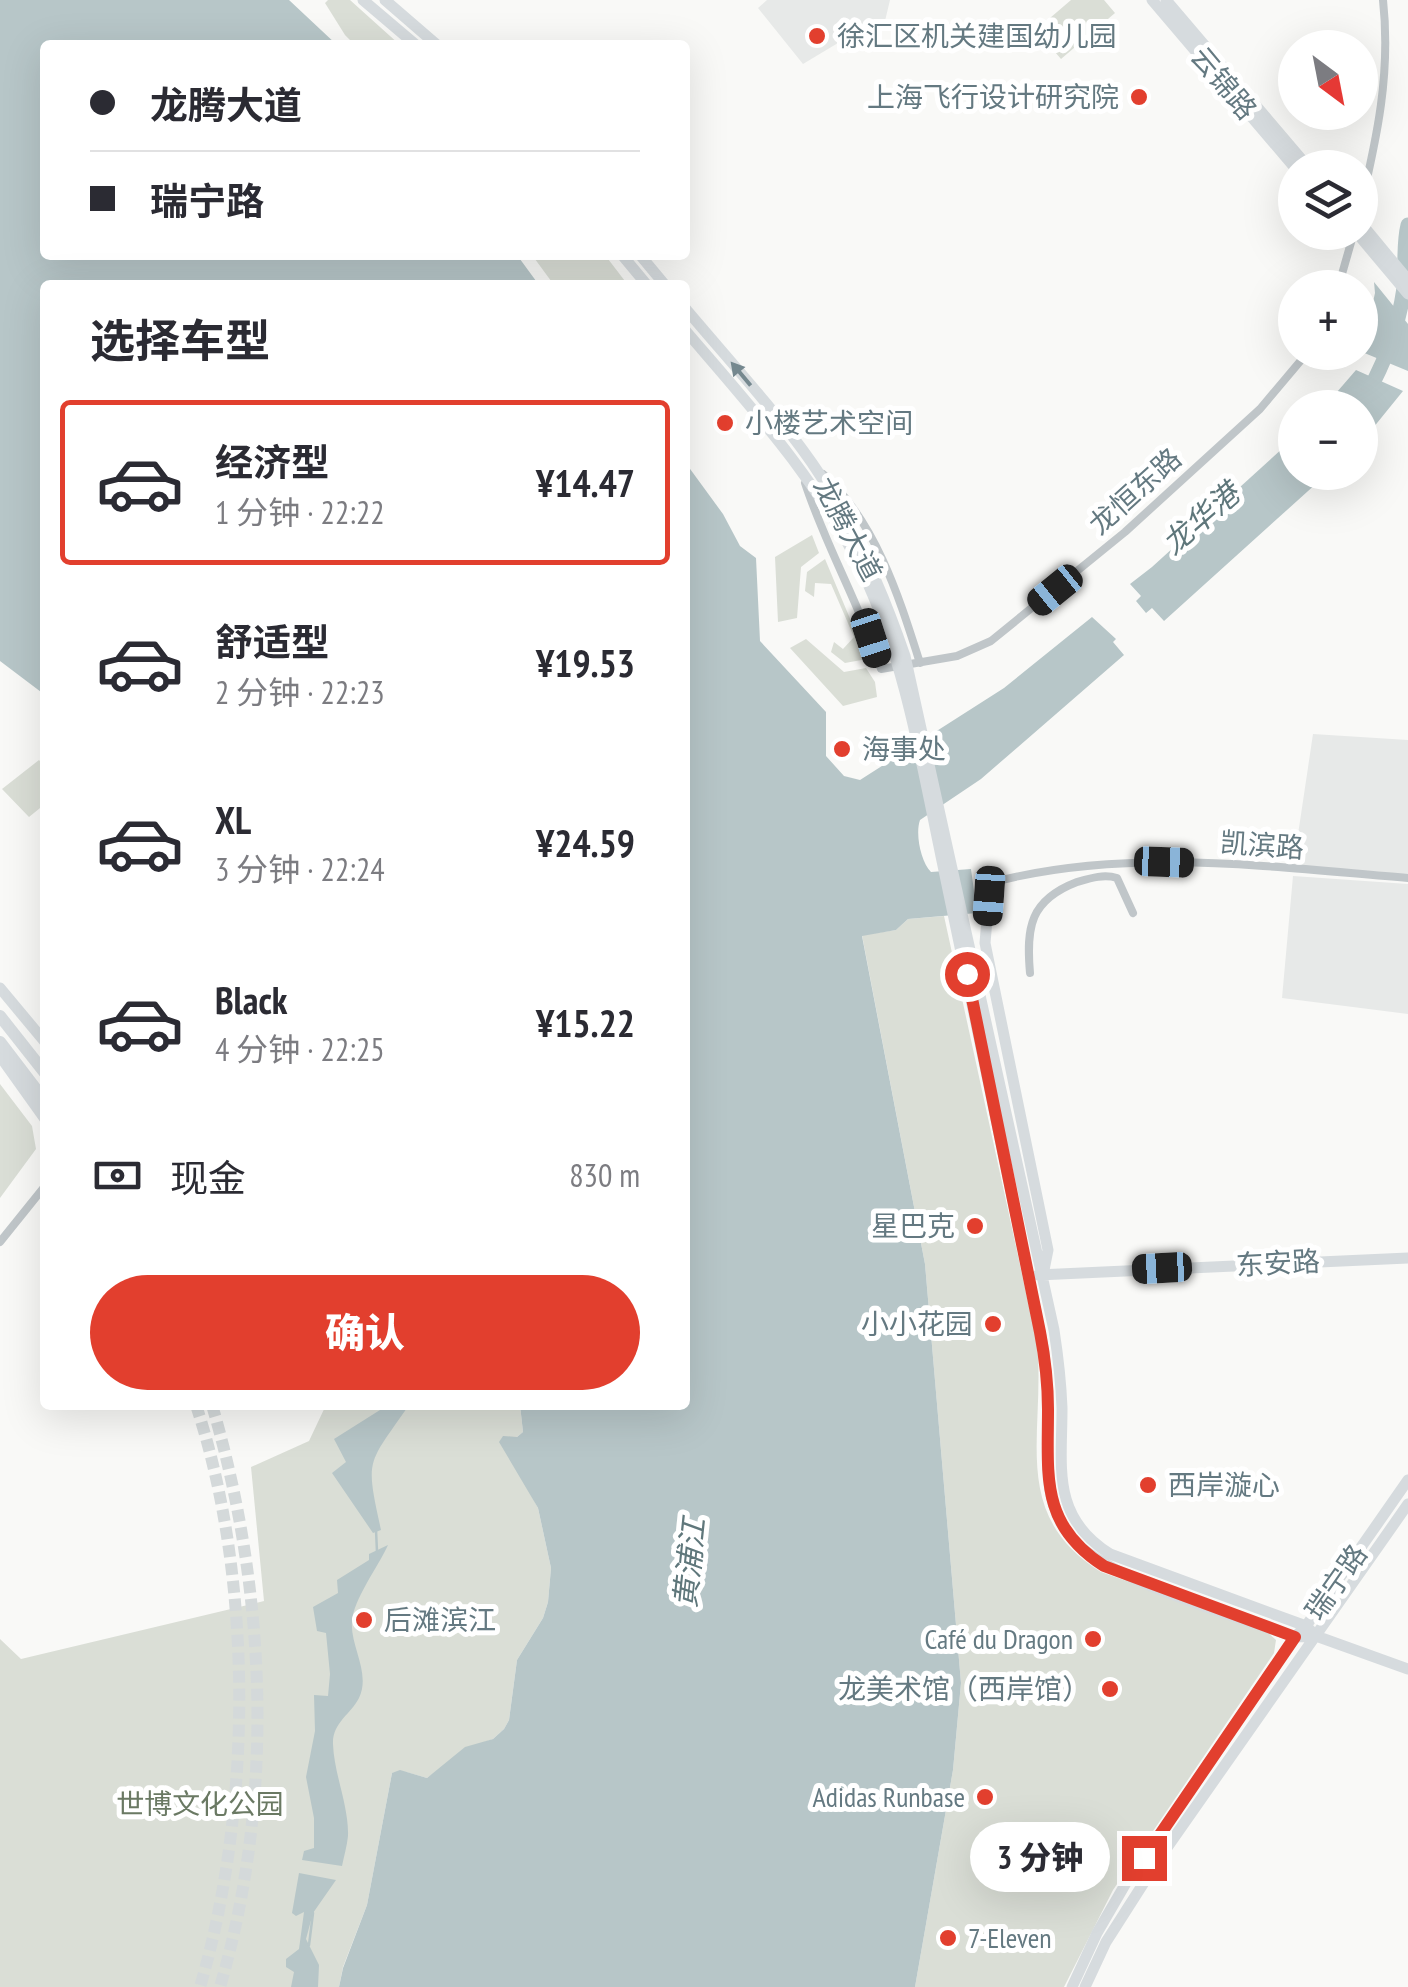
<!DOCTYPE html>
<html lang="zh">
<meta charset="utf-8">
<style>
:root{--surface:#fff;--page:#f2f2f3;--text:#2b2b33;--muted:#7c7c81;--line:#e1e1e2;--accent:#e23f2e}
body{margin:0;font-family:"PT Sans Narrow","Noto Sans SC",sans-serif;background:var(--page);color:var(--text);height:100vh;display:flex;flex-direction:column;font-size:38px;white-space:nowrap}
*{box-sizing:border-box;margin:0}
p{font-size:32px;color:var(--muted)}
.icon{flex:none;width:55px;height:55px;fill:none;stroke:currentColor;stroke-width:2;stroke-linecap:round;stroke-linejoin:round}
.map{position:relative;flex:1;overflow:hidden}
.side{position:absolute;left:40px;top:280px;width:650px;height:1130px;display:flex;flex-direction:column;background:var(--surface);border-radius:10px;box-shadow:0 10px 40px #0002}
.side>*{flex:none}
.banner{position:absolute;left:40px;top:40px;width:650px;height:220px;border-radius:10px;box-shadow:0 10px 40px #0002;display:grid;align-content:center;height:220px;padding:0 50px;background:var(--surface)}
.needle{width:65px;rotate:148deg}
.fabs{position:absolute;left:1278px;top:30px;display:grid;gap:20px}
.fabs a{display:grid;place-items:center;width:100px;height:100px;border-radius:50%;background:var(--surface);box-shadow:0 10px 40px #0002;font-size:50px}
.end{position:absolute;width:45px;height:45px;margin:-22px;border:12px solid #e23f2e;background:#fff;box-shadow:0 0 0 5px #fff}
.from{border-radius:50%}
.bubble{position:absolute;height:70px;border-radius:35px;background:var(--surface);box-shadow:0 10px 40px #0002;font-size:32px;font-weight:800;line-height:70px;text-align:center}
.car{position:absolute;width:30px;height:60px;margin:-30px -15px;border-radius:12px;box-shadow:0 0 8px 2px #0007;background:linear-gradient(#222 24%,#8ab4d8 0 40%,#222 0 76%,#8ab4d8 0 86%,#222 0)}
.banner b{display:flex;align-items:center;gap:35px;height:95px;font-size:38px}
.banner b+b{border-top:2px solid var(--line)}
.banner i{width:25px;height:25px;background:var(--text)}
ul{padding:0;list-style:none}
li{display:flex;align-items:center;gap:30px;height:165px;margin:0 20px 15px;padding:0 30px;border:5px solid transparent;border-radius:10px}
li div{flex:1}
li b{display:block;font-size:38px}
li em{font-style:normal;font-weight:800}
li.active{border-color:var(--accent)}
li>.icon{width:90px;height:90px;stroke-width:1.5}
h2{padding:0 50px;font-size:45px;line-height:120px}
.pay{display:flex;align-items:center;gap:25px;height:110px;padding:0 50px;font-size:38px}
.pay p{margin-inline-start:auto}
.button{display:flex;gap:20px;margin-top:auto;padding:20px 50px}
.button a{flex:1;height:115px;border-radius:60px;background:var(--accent);color:#fff;font-size:40px;font-weight:800;line-height:115px;text-align:center}
.map>svg:first-child{display:block}
.built{fill:#e7e9e8}
.green{fill:#daded6}
.water{fill:#b7c6c8}
.lines{fill:none;stroke-linecap:round;stroke-linejoin:round}
.stream{stroke:#b7c6c8;stroke-width:2.5}
.river{stroke:#b7c6c8;stroke-width:15}
.primary-tunnel{stroke:#d4d9da;stroke-width:12;stroke-dasharray:12 6;stroke-linecap:butt}
.street{stroke:#c0c6c9;stroke-width:8}
.secondary{stroke:#d6dbde;stroke-width:11}
.primary{stroke:#d6dbde;stroke-width:12}
.oneway{fill:#75888f}
.route{stroke:#e23f2e;stroke-width:12}
.poi-dot{fill:#e23f2e;stroke:#fff;stroke-width:4}
.labels{text-anchor:middle;stroke-width:10;stroke-linejoin:round;paint-order:stroke}
.poi-label{font-size:28px;fill:#647981;stroke:#fff;text-anchor:start}
.street-label{font-size:28px;fill:#647981;stroke:#fff}
.park-label{font-size:28px;fill:#6a7963;stroke:#fff}
.water-label{font-size:30px;font-style:italic;fill:#5f777b;stroke:#fff}
</style>
<div class="map">
<svg width="1408" height="1987" viewBox="0 0 1408 1987">
<rect width="100%" height="100%" fill="#f9f9f7"/>
<path class="built" d="M767 0H890L885 21 843 40 803 64 758 8Z
M1313 734 1408 740V877L1293 868Z
M1293 876 1408 884V1014L1282 998Z"/>
<path class="green" d="M328 0H350L400 45H355L345 35 325 3Z
M1071 0H1104L1115 13 1061 59 1036 30Z
M532 255H605L628 285H554Z
M812 535 819 553 801 567 797 618 778 622 775 557Z
M825 559 867 659 845 663 831 652 834 642 843 649 854 637 831 584 815 583 814 597 805 591 807 572Z
M806 639 844 672 866 668 875 682 877 697 843 706 790 648Z
M39 760 45 767V804L29 817 2 789Z
M944 916 1037 1343C1046 1434 1008 1514 1101 1572L1264 1629 1276 1640 1274 1653 1113 1890 1064 1987H915L953 1770 961 1683 925 1264 862 935 896 930 908 919Z
M0 1084 32 1126 36 1149 0 1198Z
M326 1405H520L523 1432 517 1437 522 1478 538 1508 551 1568 548 1602 543 1618 517 1660 509 1720 504 1729 493 1739 471 1747 427 1778 406 1772 392 1773 367 1905 343 1967 339 1987H0V1639L21 1659 264 1601 251 1467 309 1441Z"/>
<path class="water" d="M0 0H289L337 45H45V255H517L539 285H45V695L0 661Z
M1374 282 1408 324V371L1362 352 1375 293Z
M1356 370 1403 391 1360 444V408L1324 407Z
M1295 437V472L1328 473 1164 621 1152 608 1146 613 1136 601 1141 596 1130 584 1152 567Z
M685 462 723 514 740 546 756 558 760 641 826 712V756L844 776 860 780 1004 688 1092 617 1116 639 1113 642 1124 655 981 779 920 820C915 834 921 862 931 872L971 869 977 913 908 919 896 930 862 936 925 1264 961 1683 953 1770 915 1987H339L343 1968 367 1905 392 1773 400 1770 427 1778 465 1747 493 1739 504 1729 509 1720 517 1660 543 1618 548 1602 551 1568 538 1508 499 1442 503 1436 517 1437 523 1432 520 1405H685Z
M377 1405H409C367 1466 365 1457 381 1530L373 1533 332 1473 346 1462 334 1439 380 1410Z
M388 1545C378 1567 353 1600 352 1622 350 1646 371 1673 359 1698 351 1714 332 1723 333 1744 334 1774 349 1806 348 1836 347 1846 344 1856 342 1866L302 1860 304 1851 314 1848V1818L306 1777 315 1731 314 1695 328 1696 330 1674 326 1633 317 1631 313 1607 338 1593 337 1580 369 1560V1554Z
M299 1873 336 1880 313 1913 306 1939 319 1965 318 1987H291L294 1972 286 1967V1959L299 1949 304 1912 296 1916 292 1913Z"/>
<g class="lines">
<path class="stream" d="M376 1530 377 1552
M309 1945 313 1913"/>
<path class="river" d="M1359 408C1382 370 1398 332 1404 288 1406 268 1403 245 1408 225"/>
<path class="primary-tunnel" d="M196 1405C254 1581 252 1810 200 1987
M212 1405C267 1592 275 1799 220 1987"/>
<path class="street" d="M1360 209C1377 138 1391 73 1383 0
M1338 288 1354 232
M823 474C876 522 899 597 920 663
M805 483C826 547 860 605 881 669L957 656 991 641 1125 532 1260 409 1308 352
M994 882C1128 847 1272 867 1408 878
M1030 973C1026 927 1030 900 1077 882 1091 878 1104 874 1117 878L1133 913
M0 1242 45 1186"/>
<path class="secondary" d="M363 0 416 45
M385 0 437 45
M1152 0 1295 168
M1166 0 1309 168
M1360 222 1408 280
M1356 232 1408 294
M622 255 647 285
M640 255 665 285
M685 308C728 359 774 409 812 463 853 522 882 589 905 656L1054 1330C1058 1356 1061 1381 1062 1408 1062 1468 1051 1517 1110 1554L1306 1626 1316 1636
M685 330C750 406 820 482 863 573 905 662 921 761 941 856 975 1013 1006 1170 1039 1327 1045 1352 1047 1377 1048 1403 1049 1447 1040 1493 1066 1531 1098 1579 1237 1616 1295 1637L1316 1636 1408 1669
M994 882 989 896 985 943 1048 1250 1044 1270
M0 988 45 1042
M0 1056 45 1119
M1038 1275 1408 1258
M1072 1987 1097 1933 1126 1883 1295 1637 1306 1626 1408 1480
M1085 1987 1106 1942 1159 1859 1408 1504"/>
<path class="primary" d="M0 1016 45 1073
M0 1042 45 1101"/>
</g>
<defs><path id="oneway-solid" d="M-6-.8H1V-3.2L6.5 0L1 3.2V.8H-6Z" transform="scale(2.5)"/></defs>
<use class="oneway" href="#oneway-solid" transform="translate(741 374) rotate(-130)"/>
<g class="lines">
<path class="route" d="M967 974 1040 1332C1045 1358 1048 1383 1048 1409 1048 1476 1040 1525 1104 1566L1295 1637 1144 1858"/>
</g>
<g class="poi-dot">
<circle cx="817" cy="36" r="10"/>
<circle cx="1139" cy="97" r="10"/>
<circle cx="725" cy="423" r="10"/>
<circle cx="842" cy="749" r="10"/>
<circle cx="975" cy="1226" r="10"/>
<circle cx="993" cy="1324" r="10"/>
<circle cx="1148" cy="1485" r="10"/>
<circle cx="364" cy="1620" r="10"/>
<circle cx="1093" cy="1639" r="10"/>
<circle cx="1110" cy="1689" r="10"/>
<circle cx="985" cy="1797" r="10"/>
<circle cx="948" cy="1938" r="10"/>
</g>
<g class="labels">
<g class="poi-label">
<text x="837" y="46">徐汇区机关建国幼儿园</text>
<text x="1119" y="107" text-anchor="end">上海飞行设计研究院</text>
<text x="745" y="433">小楼艺术空间</text>
<text x="862" y="759">海事处</text>
<text x="955" y="1236" text-anchor="end">星巴克</text>
<text x="973" y="1334" text-anchor="end">小小花园</text>
<text x="1168" y="1495">西岸漩心</text>
<text x="384" y="1630">后滩滨江</text>
<text x="1073" y="1649" text-anchor="end">Café du Dragon</text>
<text x="1090" y="1699" text-anchor="end">龙美术馆（西岸馆）</text>
<text x="965" y="1807" text-anchor="end">Adidas Runbase</text>
<text x="968" y="1948">7-Eleven</text>
</g>
<g class="street-label">
<text transform="translate(1224 83) rotate(50)" y="10">云锦路</text>
<text transform="translate(1135 491) rotate(-42)" y="10">龙恒东路</text>
<text transform="translate(848 529) rotate(62)" y="10">龙腾大道</text>
<text transform="translate(1262 845) rotate(4)" y="10">凯滨路</text>
<text transform="translate(1278 1263) rotate(-3)" y="10">东安路</text>
<text transform="translate(1336 1582) rotate(-55)" y="10">瑞宁路</text>
</g>
<g class="park-label">
<text x="200" y="1814">世博文化公园</text>
</g>
<g class="water-label">
<text transform="translate(1201 519) rotate(-41)" y="10">龙华港</text>
<text transform="translate(690 1563) rotate(-84)" y="10">黄浦江</text>
</g>
</g>
</svg>
<div class="fabs">
<a><svg class="needle" viewBox="-14 -14 28 28"><path d="M0-13l5 13h-10z" fill="#e53935"/><path d="M0 13l5-13h-10z" fill="#7c7c81"/></svg></a>
<a><svg class="icon" aria-label="layers" viewBox="0 0 24 24"><path d="M12 4l9 5-9 5-9-5zM3 14l9 5 9-5"/></svg></a>
<a>+</a>
<a>−</a>
</div>
<i class="end from" style="left:967px;top:974px"></i>
<i class="end" style="left:1144px;top:1858px"></i>
<div class="bubble" style="left:970px;top:1822px;width:140px">3 分钟</div>
<i class="car" style="left:1055px;top:590px;rotate:231deg"></i>
<i class="car" style="left:871px;top:638px;rotate:162deg"></i>
<i class="car" style="left:1164px;top:862px;rotate:92deg"></i>
<i class="car" style="left:989px;top:896px;rotate:184deg"></i>
<i class="car" style="left:1162px;top:1268px;rotate:267deg"></i>
<div class="banner">
<b><i class="from"></i>龙腾大道</b>
<b><i></i>瑞宁路</b>
</div>
<section class="side">
<h2>选择车型</h2>
<ul>
<li class="active"><svg class="icon" aria-label="car" viewBox="0 0 24 24"><path d="M5 17H2v-5l4-1 3-4h7l3 4 3 1v5h-3M9 17h6M6 11h13"/><circle cx="7" cy="17" r="2"/><circle cx="17" cy="17" r="2"/></svg><div><b>经济型</b><p>1 分钟 · 22:22</p></div><em>¥14.47</em></li>
<li><svg class="icon" aria-label="car" viewBox="0 0 24 24"><path d="M5 17H2v-5l4-1 3-4h7l3 4 3 1v5h-3M9 17h6M6 11h13"/><circle cx="7" cy="17" r="2"/><circle cx="17" cy="17" r="2"/></svg><div><b>舒适型</b><p>2 分钟 · 22:23</p></div><em>¥19.53</em></li>
<li><svg class="icon" aria-label="car" viewBox="0 0 24 24"><path d="M5 17H2v-5l4-1 3-4h7l3 4 3 1v5h-3M9 17h6M6 11h13"/><circle cx="7" cy="17" r="2"/><circle cx="17" cy="17" r="2"/></svg><div><b>XL</b><p>3 分钟 · 22:24</p></div><em>¥24.59</em></li>
<li><svg class="icon" aria-label="car" viewBox="0 0 24 24"><path d="M5 17H2v-5l4-1 3-4h7l3 4 3 1v5h-3M9 17h6M6 11h13"/><circle cx="7" cy="17" r="2"/><circle cx="17" cy="17" r="2"/></svg><div><b>Black</b><p>4 分钟 · 22:25</p></div><em>¥15.22</em></li>
</ul>
<div class="pay"><svg class="icon" aria-label="cash" viewBox="0 0 24 24"><path d="M3 7h18v10H3z"/><circle cx="12" cy="12" r="2"/></svg>现金<p>830 m</p></div>
<div class="button"><a>确认</a></div>
</section>
</div>
